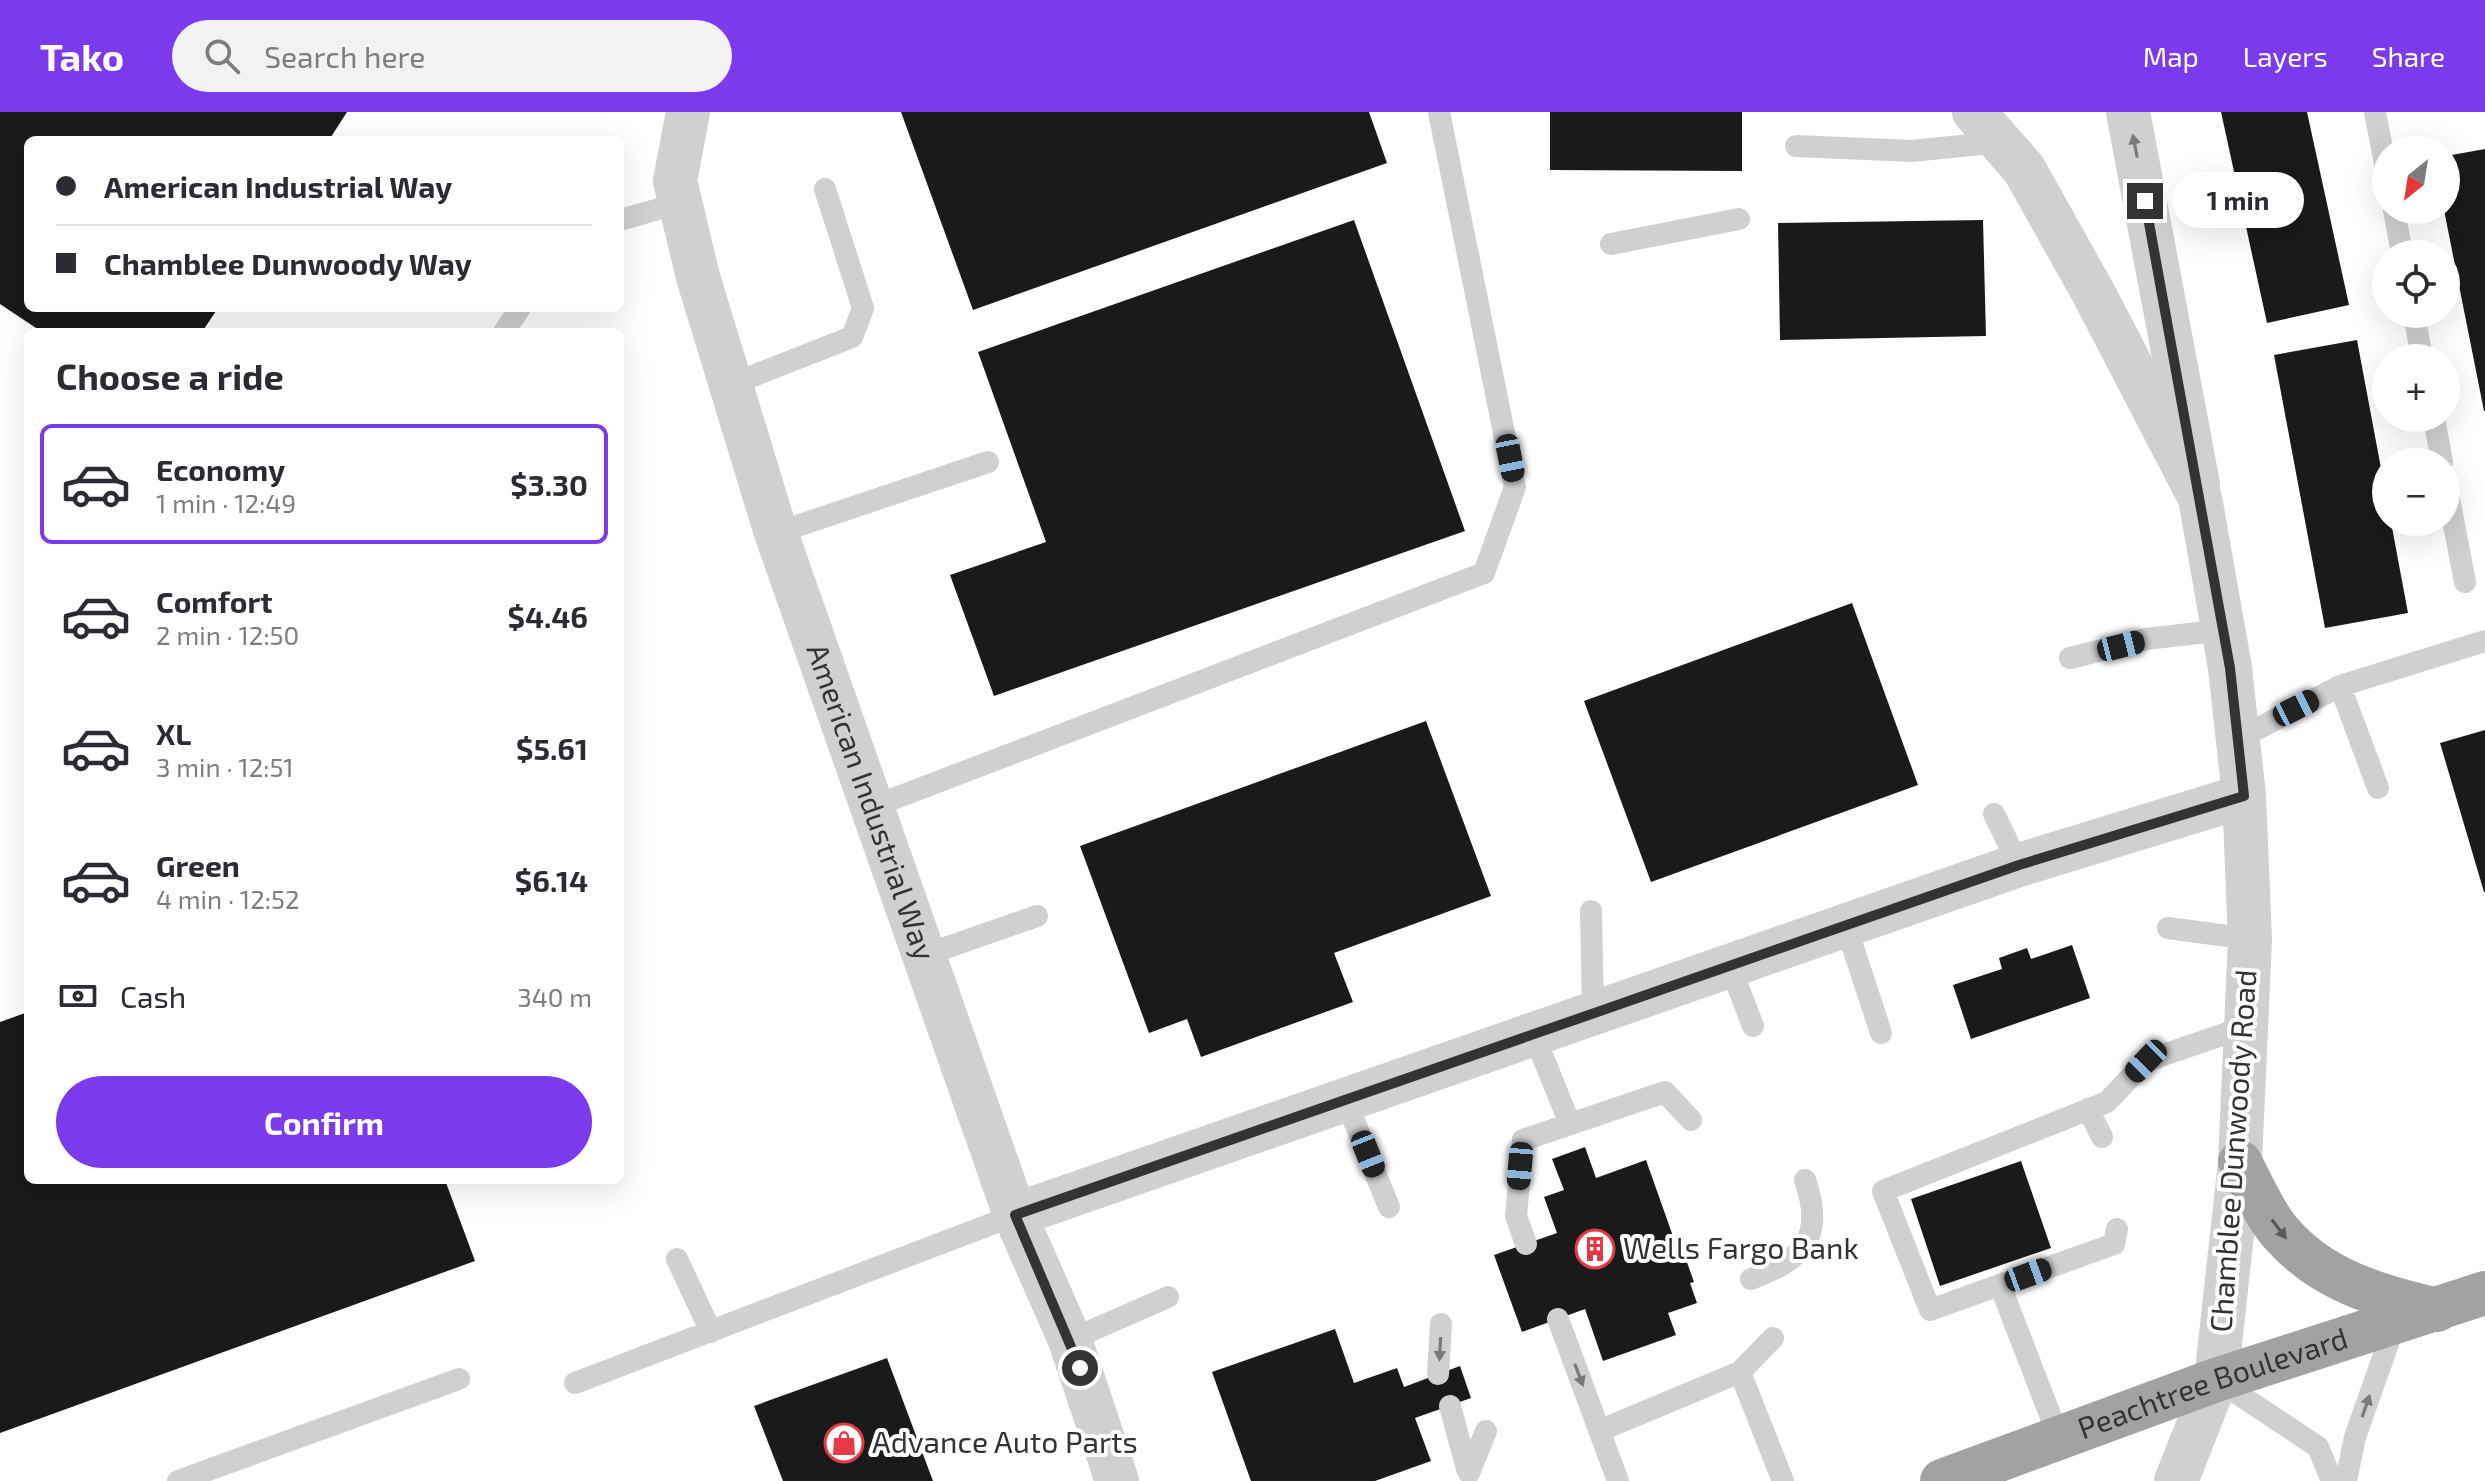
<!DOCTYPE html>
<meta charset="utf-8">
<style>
:root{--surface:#fff;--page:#f2f2f3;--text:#2b2b33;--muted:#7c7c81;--line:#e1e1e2;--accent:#7c3aed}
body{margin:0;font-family:"Exo 2",sans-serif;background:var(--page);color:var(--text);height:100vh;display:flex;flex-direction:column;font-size:30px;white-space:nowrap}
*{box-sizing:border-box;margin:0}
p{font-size:26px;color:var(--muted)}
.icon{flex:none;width:44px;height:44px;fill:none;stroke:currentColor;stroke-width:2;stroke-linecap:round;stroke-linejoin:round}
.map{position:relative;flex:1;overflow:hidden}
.panel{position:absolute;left:24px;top:216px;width:600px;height:856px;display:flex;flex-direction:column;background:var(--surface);border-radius:12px;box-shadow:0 8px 32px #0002}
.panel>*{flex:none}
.guide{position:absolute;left:24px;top:24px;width:600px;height:176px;border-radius:12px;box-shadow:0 8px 32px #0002;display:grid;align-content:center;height:176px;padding:0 32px;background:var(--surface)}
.needle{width:52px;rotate:210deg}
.controls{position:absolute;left:2372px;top:24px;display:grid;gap:16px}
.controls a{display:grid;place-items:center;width:88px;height:88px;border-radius:50%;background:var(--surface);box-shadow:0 8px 32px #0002;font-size:40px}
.end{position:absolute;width:36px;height:36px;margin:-18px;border:10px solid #333;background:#fff;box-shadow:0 0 0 4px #fff}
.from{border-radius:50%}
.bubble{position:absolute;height:56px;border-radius:28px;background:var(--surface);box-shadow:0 8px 32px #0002;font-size:26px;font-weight:700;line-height:56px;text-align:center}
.car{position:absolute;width:24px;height:48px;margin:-24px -12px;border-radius:10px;box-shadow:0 0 6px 2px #0007;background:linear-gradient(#222 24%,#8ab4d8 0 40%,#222 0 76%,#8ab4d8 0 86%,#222 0)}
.guide b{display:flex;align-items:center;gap:28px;height:76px;font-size:30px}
.guide b+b{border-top:2px solid var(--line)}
.guide i{width:20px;height:20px;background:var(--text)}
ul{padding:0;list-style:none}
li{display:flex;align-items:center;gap:24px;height:120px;margin:0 16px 12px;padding:0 16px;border:4px solid transparent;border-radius:12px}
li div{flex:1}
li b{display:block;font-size:30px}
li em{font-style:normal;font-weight:700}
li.selected{border-color:var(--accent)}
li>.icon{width:72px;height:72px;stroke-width:1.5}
h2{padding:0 32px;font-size:36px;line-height:96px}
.pay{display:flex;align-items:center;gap:20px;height:88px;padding:0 32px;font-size:30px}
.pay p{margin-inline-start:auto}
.primary-button{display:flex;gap:16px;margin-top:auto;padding:16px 32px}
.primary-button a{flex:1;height:92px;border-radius:48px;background:var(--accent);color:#fff;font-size:32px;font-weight:700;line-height:92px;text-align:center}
header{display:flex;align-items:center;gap:48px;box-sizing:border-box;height:112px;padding:0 40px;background:var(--accent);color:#fff}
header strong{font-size:38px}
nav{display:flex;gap:44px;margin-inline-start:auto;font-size:28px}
.search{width:560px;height:72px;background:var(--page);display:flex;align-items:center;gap:20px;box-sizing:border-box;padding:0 28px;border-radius:44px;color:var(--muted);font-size:30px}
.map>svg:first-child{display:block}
.building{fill:#1a1a1a}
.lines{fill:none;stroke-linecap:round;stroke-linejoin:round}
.service{stroke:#d0d0d0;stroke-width:22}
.minor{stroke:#d0d0d0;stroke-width:44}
.tertiary{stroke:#d0d0d0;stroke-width:44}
.trunk{stroke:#a2a2a2;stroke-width:44}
.oneway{fill:#7a7a7a}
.oneway2{fill:#5a5a5a}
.route{stroke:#333;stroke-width:10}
.labels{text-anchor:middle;stroke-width:8;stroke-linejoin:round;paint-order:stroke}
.street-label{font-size:30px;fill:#333;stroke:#fff}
.poi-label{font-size:30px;fill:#333;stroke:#fff;text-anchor:start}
</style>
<header>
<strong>Tako</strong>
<div class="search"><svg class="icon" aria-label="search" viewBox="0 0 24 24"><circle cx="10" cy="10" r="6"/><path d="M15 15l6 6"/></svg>Search here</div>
<nav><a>Map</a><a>Layers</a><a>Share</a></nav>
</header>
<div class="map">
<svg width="2485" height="1369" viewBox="0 0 2485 1369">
<rect width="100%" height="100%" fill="#fff"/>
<path class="building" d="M0 0H347L329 28H28V196H218L202 220H42L0 192Z
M901 0H1369L1387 51 973 198Z
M1550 0H1742V59L1550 58Z
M2221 0H2307L2349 193 2267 211Z
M2485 37V299H2484L2444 98 2446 44Z
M1354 108 1465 419 994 584 950 463 1046 430 978 240Z
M1983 108 1986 224 1780 228 1778 111Z
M2357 228 2386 383V410H2391L2408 501 2325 516 2274 243Z
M1852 491 1918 673 1651 770 1584 589Z
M1426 609 1491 784 1334 841 1353 890 1201 945 1187 907 1149 921 1080 734Z
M2485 618V780H2484L2440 631Z
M2072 833 2090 886 1971 927 1953 873 2002 857 1999 846 2027 836 2031 847Z
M28 900V1068H445L475 1149 0 1321V910Z
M1585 1035 1596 1066 1646 1048 1680 1144 1684 1142 1694 1170 1690 1171 1697 1191 1668 1201 1676 1223 1603 1249 1585 1197 1522 1220 1494 1143 1557 1121 1544 1085 1564 1078 1552 1047Z
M2021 1049 2051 1136 1940 1174 1911 1087Z
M1335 1217 1354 1271 1397 1256 1404 1275 1460 1254 1471 1286 1415 1306 1431 1349 1375 1369H1251L1212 1260Z
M887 1246 933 1369H783L754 1294Z"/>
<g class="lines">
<path class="service" d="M2375 0 2386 57
M1796 34 1912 39 2000 30
M2394 98 2402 142
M620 108 680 91
M1611 132 1739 107
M2414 202 2422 246
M504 220 520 196
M730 273 852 225 863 196 825 77
M2434 306 2442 350
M2446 371 2465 470
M776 421 988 350
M2070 546 2146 527 2224 518
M2340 574 2378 676
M2238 627 2340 574 2485 529
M872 695 1484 461 1515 375 1439 0
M1994 702 2019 753
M1591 799 1593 902
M1846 814 1881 921
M2168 816 2250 827
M925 843 1037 804
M1730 854 1753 914
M1534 923 1570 1012
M1346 989 1389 1095
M2088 997 2102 1025
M2117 1117 2114 1132 1930 1198 1883 1079 2107 990 2146 949 2245 915
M1526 1132 1516 1104 1523 1028 1665 980 1691 1008
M677 1147 711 1220
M1751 1167C1804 1147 1825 1125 1805 1068
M2000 1173 2059 1326
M1558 1207 1618 1369
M1070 1228 1168 1185
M1740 1260 1773 1226
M1438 1262 1441 1212
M2217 1268 2318 1335 2332 1369
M575 1271 1015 1103
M1450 1294 1467 1357
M1601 1318 1740 1260 1783 1369
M1469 1361 1486 1319
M178 1369 459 1267
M2346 1369 2355 1325 2395 1212"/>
<g class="minor">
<path id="s1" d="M688 0 675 69 698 165 776 421 1015 1103 1070 1228 1117 1369"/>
<path d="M2128 0 2198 372"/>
<path d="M1015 1103 2019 753 2244 684"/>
</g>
<path class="tertiary" d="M1974 0 2024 57 2094 182 2200 386 2230 556 2244 684 2250 827 2240 1050 2216 1268 2176 1369"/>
<g class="trunk">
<path d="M2240 1050C2252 1072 2263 1100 2280 1120 2322 1169 2376 1183 2437 1198"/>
<path id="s2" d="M1942 1369 2216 1268 2485 1181"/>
</g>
</g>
<defs><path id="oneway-solid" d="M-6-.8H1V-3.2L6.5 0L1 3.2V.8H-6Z" transform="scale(2)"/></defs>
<g class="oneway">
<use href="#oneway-solid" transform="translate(2135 34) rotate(-101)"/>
<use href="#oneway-solid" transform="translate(1440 1237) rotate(93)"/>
<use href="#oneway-solid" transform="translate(1579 1263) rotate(69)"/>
<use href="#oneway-solid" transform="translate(2366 1294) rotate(-71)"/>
</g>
<use class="oneway2" href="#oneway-solid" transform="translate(2279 1117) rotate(53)"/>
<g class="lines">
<path class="route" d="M1080 1256 1015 1103 2019 753 2244 684 2230 556 2145 89"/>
</g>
<defs>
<symbol id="building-ring" viewBox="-11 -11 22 22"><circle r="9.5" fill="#fff" stroke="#e63946" stroke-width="1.5"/><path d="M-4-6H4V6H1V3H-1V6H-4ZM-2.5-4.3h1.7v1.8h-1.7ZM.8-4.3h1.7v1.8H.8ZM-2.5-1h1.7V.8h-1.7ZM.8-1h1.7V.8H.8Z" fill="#e63946"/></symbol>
<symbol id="shop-ring" viewBox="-11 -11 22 22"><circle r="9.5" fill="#fff" stroke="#e63946" stroke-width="1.5"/><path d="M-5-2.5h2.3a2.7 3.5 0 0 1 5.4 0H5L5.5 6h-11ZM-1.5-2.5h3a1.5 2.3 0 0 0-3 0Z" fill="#e63946"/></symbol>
</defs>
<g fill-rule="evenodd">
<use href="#building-ring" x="1573" y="1115" width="44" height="44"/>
<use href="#shop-ring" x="822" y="1309" width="44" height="44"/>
</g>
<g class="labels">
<g class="street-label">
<text dy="10" stroke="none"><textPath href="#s1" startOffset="722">American Industrial Way</textPath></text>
<text transform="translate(2234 1039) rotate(-86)" y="10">Chamblee Dunwoody Road</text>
<text dy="10" stroke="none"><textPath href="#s2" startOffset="288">Peachtree Boulevard</textPath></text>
</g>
<g class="poi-label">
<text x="1623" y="1147">Wells Fargo Bank</text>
<text x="872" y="1341">Advance Auto Parts</text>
</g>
</g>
</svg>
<div class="controls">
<a><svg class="needle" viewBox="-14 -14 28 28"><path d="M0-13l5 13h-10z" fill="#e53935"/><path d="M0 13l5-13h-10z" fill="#7c7c81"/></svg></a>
<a><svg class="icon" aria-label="locate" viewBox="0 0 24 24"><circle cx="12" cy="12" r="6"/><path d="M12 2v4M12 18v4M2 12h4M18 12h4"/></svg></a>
<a>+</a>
<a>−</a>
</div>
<i class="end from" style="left:1080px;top:1256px"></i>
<i class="end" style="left:2145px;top:89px"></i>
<div class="bubble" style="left:2172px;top:60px;width:132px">1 min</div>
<i class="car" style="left:1510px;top:346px;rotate:169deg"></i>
<i class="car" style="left:2121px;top:534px;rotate:76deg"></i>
<i class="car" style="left:2296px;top:596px;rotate:63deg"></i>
<i class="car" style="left:2146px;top:949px;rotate:224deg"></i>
<i class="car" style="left:1368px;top:1042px;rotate:158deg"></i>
<i class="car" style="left:1520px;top:1054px;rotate:185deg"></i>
<i class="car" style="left:2028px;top:1163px;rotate:70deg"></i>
<div class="guide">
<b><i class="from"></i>American Industrial Way</b>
<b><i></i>Chamblee Dunwoody Way</b>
</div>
<section class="panel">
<h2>Choose a ride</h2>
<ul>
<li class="selected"><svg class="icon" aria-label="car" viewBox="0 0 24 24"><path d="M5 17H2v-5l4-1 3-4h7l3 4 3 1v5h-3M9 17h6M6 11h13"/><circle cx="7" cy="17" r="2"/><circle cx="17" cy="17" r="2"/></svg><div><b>Economy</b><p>1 min · 12:49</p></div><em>$3.30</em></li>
<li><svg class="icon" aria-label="car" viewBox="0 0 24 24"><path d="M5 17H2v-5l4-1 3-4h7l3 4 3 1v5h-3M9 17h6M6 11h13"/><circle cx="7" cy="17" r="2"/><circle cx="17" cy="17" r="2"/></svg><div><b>Comfort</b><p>2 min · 12:50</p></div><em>$4.46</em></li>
<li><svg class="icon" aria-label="car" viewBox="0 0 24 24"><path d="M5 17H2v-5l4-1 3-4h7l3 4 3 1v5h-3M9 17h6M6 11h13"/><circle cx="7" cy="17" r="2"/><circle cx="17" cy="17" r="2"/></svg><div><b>XL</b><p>3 min · 12:51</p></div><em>$5.61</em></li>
<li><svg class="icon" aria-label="car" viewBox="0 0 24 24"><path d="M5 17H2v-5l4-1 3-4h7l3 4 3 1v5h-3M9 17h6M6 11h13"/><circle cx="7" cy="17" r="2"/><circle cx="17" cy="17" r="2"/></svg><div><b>Green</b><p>4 min · 12:52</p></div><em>$6.14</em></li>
</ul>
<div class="pay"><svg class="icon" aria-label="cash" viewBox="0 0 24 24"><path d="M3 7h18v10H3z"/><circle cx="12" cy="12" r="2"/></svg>Cash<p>340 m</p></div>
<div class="primary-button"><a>Confirm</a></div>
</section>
</div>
